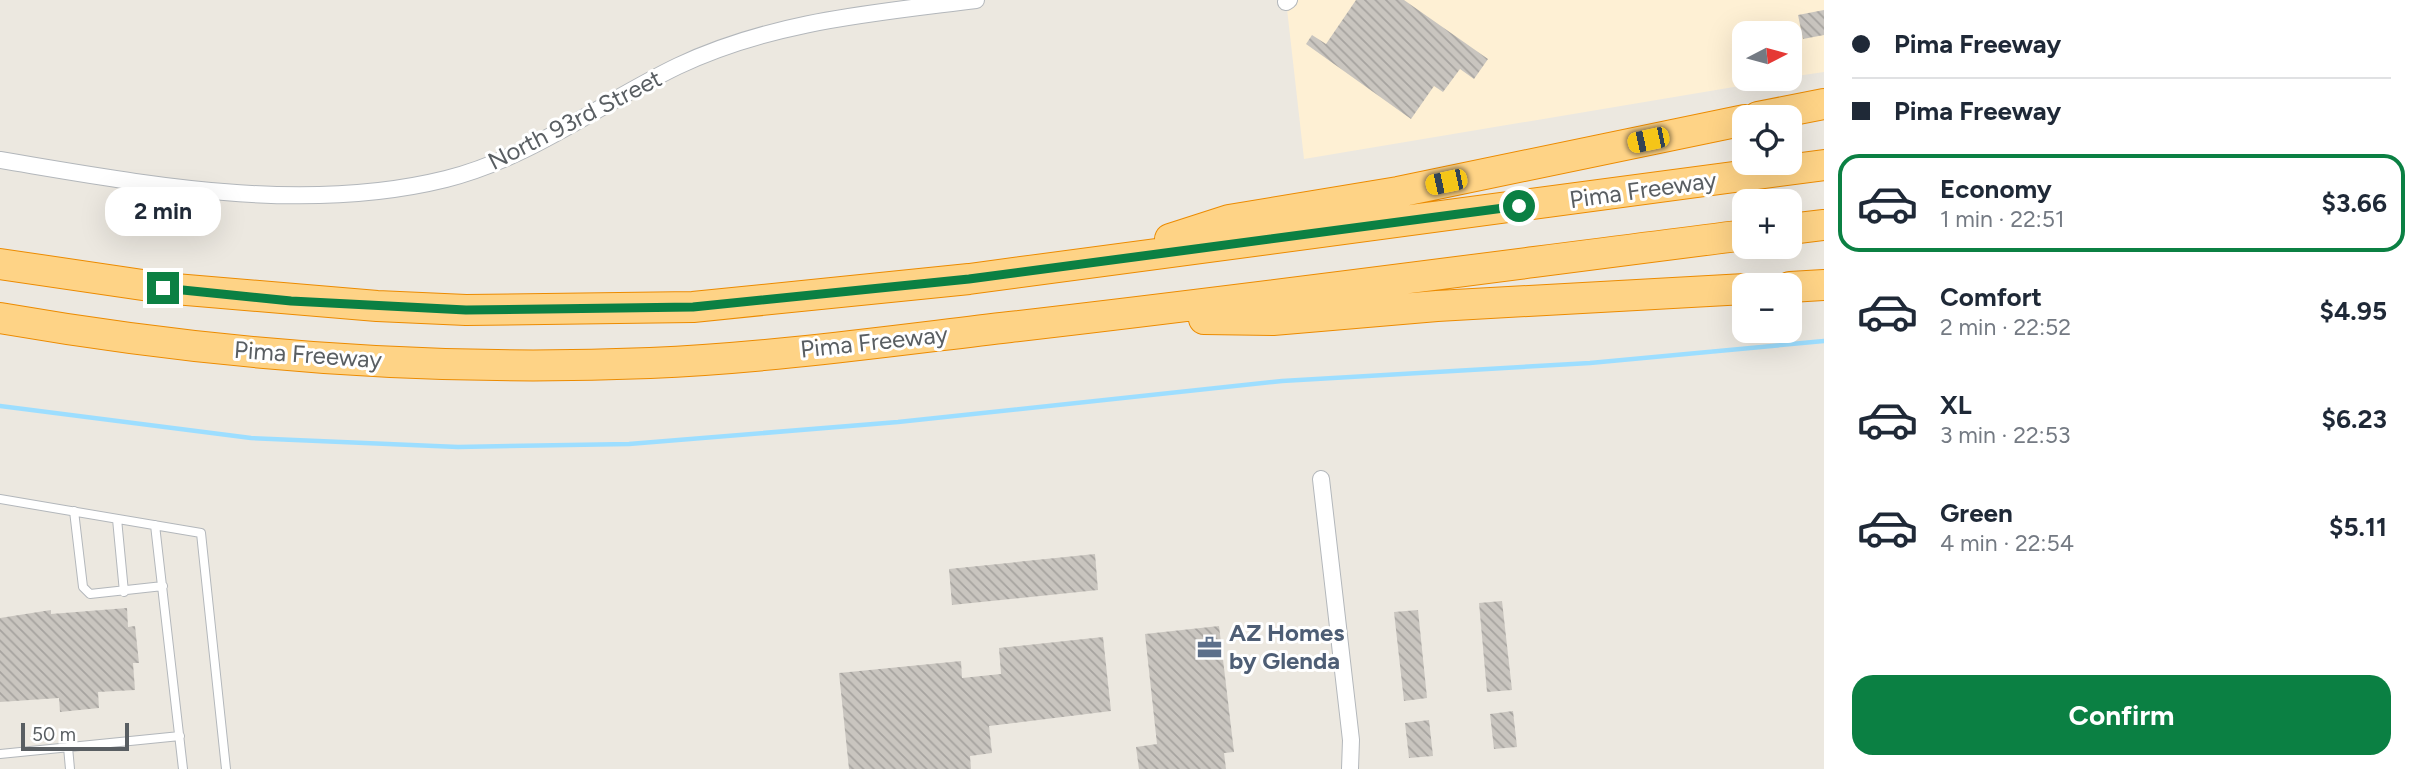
<!DOCTYPE html>
<meta charset="utf-8">
<style>
:root{--surface:#fff;--page:#f2f2f3;--text:#1f2937;--muted:#747a83;--line:#e0e1e3;--accent:#0b8043}
body{margin:0;font-family:Figtree,sans-serif;background:var(--page);color:var(--text);height:100vh;display:flex;flex-direction:column;font-size:26px;white-space:nowrap}
*{box-sizing:border-box;margin:0}
p{font-size:23px;color:var(--muted)}
.icon{flex:none;width:38px;height:38px;fill:none;stroke:currentColor;stroke-width:2;stroke-linecap:round;stroke-linejoin:round}
.map{position:relative;flex:1;overflow:hidden}
.details{display:flex;flex-direction:column;background:var(--surface);width:595px}
.details>*{flex:none}
.hud{display:grid;align-content:center;height:154px;padding:0 28px;background:var(--surface)}
.needle{width:46px;rotate:84deg}
.fabs{position:absolute;left:1732px;top:21px;display:grid;gap:14px}
.fabs a{display:grid;place-items:center;width:70px;height:70px;border-radius:14px;background:var(--surface);box-shadow:0 7px 28px #0002;font-size:35px}
.scale{position:absolute;left:21px;bottom:18px;width:108px;box-sizing:border-box;padding-left:7px;border:4px solid #595e62;border-top:0;font-size:19px;line-height:24px;white-space:nowrap;color:#595e62;-webkit-text-stroke:5px #fff;paint-order:stroke}
.end{position:absolute;width:32px;height:32px;margin:-16px;border:9px solid #0b8043;background:#fff;box-shadow:0 0 0 4px #fff}
.from{border-radius:50%}
.bubble{position:absolute;height:49px;border-radius:21px;background:var(--surface);box-shadow:0 7px 28px #0002;font-size:23px;font-weight:700;line-height:49px;text-align:center}
.car{position:absolute;width:21px;height:42px;margin:-21px -10px;border-radius:9px;box-shadow:0 0 5px 2px #0007;background:linear-gradient(#f5c518 24%,#345 0 40%,#f5c518 0 76%,#345 0 86%,#f5c518 0)}
.hud b{display:flex;align-items:center;gap:24px;height:66px;font-size:26px}
.hud b+b{border-top:2px solid var(--line)}
.hud i{width:18px;height:18px;background:var(--text)}
ul{padding:0;list-style:none}
li{display:flex;align-items:center;gap:21px;height:98px;margin:0 14px 10px;padding:0 14px;border:4px solid transparent;border-radius:21px}
li div{flex:1}
li b{display:block;font-size:26px}
li em{font-style:normal;font-weight:700}
li.active{border-color:var(--accent)}
li>.icon{width:63px;height:63px;stroke-width:1.5}
.button{display:flex;gap:14px;margin-top:auto;padding:14px 28px}
.button a{flex:1;height:80px;border-radius:21px;background:var(--accent);color:#fff;font-size:28px;font-weight:700;line-height:80px;text-align:center}
main{display:flex;flex:1;min-height:0}
.map>svg:first-child{display:block}
.commercial{fill:#fef0d4}
.lines{fill:none;stroke-linecap:round;stroke-linejoin:round}
.stream{stroke:#9ddeff;stroke-width:4.5}
.building{fill:url(#building-back-hatch)}
.service-casing{stroke:#b3b7bb;stroke-width:10}
.minor-casing{stroke:#b3b7bb;stroke-width:18}
.motorway-casing{stroke:#ec8b00;stroke-width:32}
.service{stroke:#fff;stroke-width:8}
.minor{stroke:#fff;stroke-width:16}
.motorway{stroke:#fed386;stroke-width:30}
.route{stroke:#0b8043;stroke-width:9}
.labels{text-anchor:middle;stroke-width:6;stroke-linejoin:round;paint-order:stroke}
.street-label{font-size:24px;fill:#595e62;stroke:#fff}
.service-label{font-size:24px;font-weight:bold;fill:#4e5e75;stroke:#fff;text-anchor:start}
</style>
<main>
<div class="map">
<svg width="1824" height="769" viewBox="0 0 1824 769">
<defs>
<pattern id="building-back-hatch" width="6" height="6" patternUnits="userSpaceOnUse" patternTransform="scale(1.75)"><rect width="6" height="6" fill="#c9c5bf"/><path d="M-1 5l2 2M0 0l6 6M5-1l2 2" fill="none" stroke="#a6a39f"/></pattern>
</defs>
<rect width="100%" height="100%" fill="#ece8e0"/>
<path class="commercial" d="M1286 0H1824V72L1790 77V33H1745V79H1782L1304 159Z"/>
<g class="lines">
<path class="stream" d="M0 406 251 438 458 447 629 444 898 422 1282 381 1590 363 1824 341"/>
</g>
<path class="building" d="M1356 0H1404L1488 59 1474 79 1460 69 1443 92 1434 86 1411 119 1306 44 1312 35 1326 44Z
M1824 10V35L1803 39 1798 15Z
M1095 554 1098 590 952 605 949 569Z
M1502 601 1512 690 1487 692 1479 603Z
M127 608 128 627 135 626 139 663H133L135 690 98 692 99 708 60 712 59 698 0 702V618L51 610V614Z
M1418 610 1427 698 1404 701 1394 612Z
M1219 626 1234 752 1224 753 1226 769H1139L1136 747 1157 744 1145 634Z
M1103 637 1111 711 989 726 992 753 970 756 971 769H849L839 673 961 661 962 678 1001 674 999 648Z
M1513 711 1517 747 1494 749 1490 714Z
M1429 720 1433 756 1409 758 1405 723Z"/>
<g class="lines">
<defs>
<path id="service" d="M0 499 201 533 226 769
M74 511 83 587 90 594 163 586
M117 519 124 592
M155 525 183 769
M68 747 70 769
M0 754 180 736"/>
<path id="minor" d="M1286 2 1289 0
M0 160C145 184 301 215 446 179 530 158 601 103 678 66 773 21 874 13 976 0
M1321 479 1351 740 1350 769"/>
<path id="motorway" d="M1758 117 1824 104
M1790 229 1824 225
M1170 239 1229 220 1398 192 1745 120
M0 264 163 288 377 306 466 310 693 307 969 279 1824 165
M1790 287 1824 285
M0 318C213 355 433 372 650 363 770 358 890 341 1010 327 1255 299 1500 266 1745 235
M1204 319 1273 320 1437 306 1745 289"/>
</defs>
<use href="#service" class="service-casing"/>
<use href="#minor" class="minor-casing"/>
<use href="#motorway" class="motorway-casing"/>
<use href="#service" class="service"/>
<use href="#minor" class="minor"/>
<use href="#motorway" class="motorway"/>
</g>
<g class="lines">
<path class="route" d="M163 288 291 301 466 310 693 307 969 279 1519 206"/>
</g>
<defs>
<symbol id="office-bare" viewBox="-9 -9 18 18"><path d="M-6-3h4V-5.5h4V-3h4V5H-6ZM-1-4.5V-3h2v-1.5ZM-6 0V1H6V0Z" fill="#5c6f8a" stroke="#fff" stroke-width="2.5" paint-order="stroke"/></symbol>
</defs>
<g fill-rule="evenodd">
<use href="#office-bare" x="1192" y="630" width="35" height="35"/>
</g>
<g class="labels">
<g class="street-label">
<text transform="translate(575 120) rotate(-27)" y="8">North 93rd Street</text>
<text transform="translate(1643 190) rotate(-8)" y="8">Pima Freeway</text>
<text transform="translate(874 342) rotate(-6)" y="8">Pima Freeway</text>
<text transform="translate(308 355) rotate(4)" y="8">Pima Freeway</text>
</g>
<g class="service-label">
<text x="1229" y="641">AZ Homes<tspan x="1229" dy="28">by Glenda</tspan></text>
</g>
</g>
</svg>
<div class="fabs">
<a><svg class="needle" viewBox="-14 -14 28 28"><path d="M0-13l5 13h-10z" fill="#e53935"/><path d="M0 13l5-13h-10z" fill="#747a83"/></svg></a>
<a><svg class="icon" aria-label="locate" viewBox="0 0 24 24"><circle cx="12" cy="12" r="6"/><path d="M12 2v4M12 18v4M2 12h4M18 12h4"/></svg></a>
<a>+</a>
<a>−</a>
</div>
<div class="scale">50 m</div>
<i class="end from" style="left:1519px;top:206px"></i>
<i class="end" style="left:163px;top:288px"></i>
<div class="bubble" style="left:105px;top:187px;width:116px">2 min</div>
<i class="car" style="left:1648px;top:140px;rotate:258deg"></i>
<i class="car" style="left:1446px;top:182px;rotate:258deg"></i>
</div>
<section class="details">
<div class="hud">
<b><i class="from"></i>Pima Freeway</b>
<b><i></i>Pima Freeway</b>
</div>
<ul>
<li class="active"><svg class="icon" aria-label="car" viewBox="0 0 24 24"><path d="M5 17H2v-5l4-1 3-4h7l3 4 3 1v5h-3M9 17h6M6 11h13"/><circle cx="7" cy="17" r="2"/><circle cx="17" cy="17" r="2"/></svg><div><b>Economy</b><p>1 min · 22:51</p></div><em>$3.66</em></li>
<li><svg class="icon" aria-label="car" viewBox="0 0 24 24"><path d="M5 17H2v-5l4-1 3-4h7l3 4 3 1v5h-3M9 17h6M6 11h13"/><circle cx="7" cy="17" r="2"/><circle cx="17" cy="17" r="2"/></svg><div><b>Comfort</b><p>2 min · 22:52</p></div><em>$4.95</em></li>
<li><svg class="icon" aria-label="car" viewBox="0 0 24 24"><path d="M5 17H2v-5l4-1 3-4h7l3 4 3 1v5h-3M9 17h6M6 11h13"/><circle cx="7" cy="17" r="2"/><circle cx="17" cy="17" r="2"/></svg><div><b>XL</b><p>3 min · 22:53</p></div><em>$6.23</em></li>
<li><svg class="icon" aria-label="car" viewBox="0 0 24 24"><path d="M5 17H2v-5l4-1 3-4h7l3 4 3 1v5h-3M9 17h6M6 11h13"/><circle cx="7" cy="17" r="2"/><circle cx="17" cy="17" r="2"/></svg><div><b>Green</b><p>4 min · 22:54</p></div><em>$5.11</em></li>
</ul>
<div class="button"><a>Confirm</a></div>
</section>
</main>
